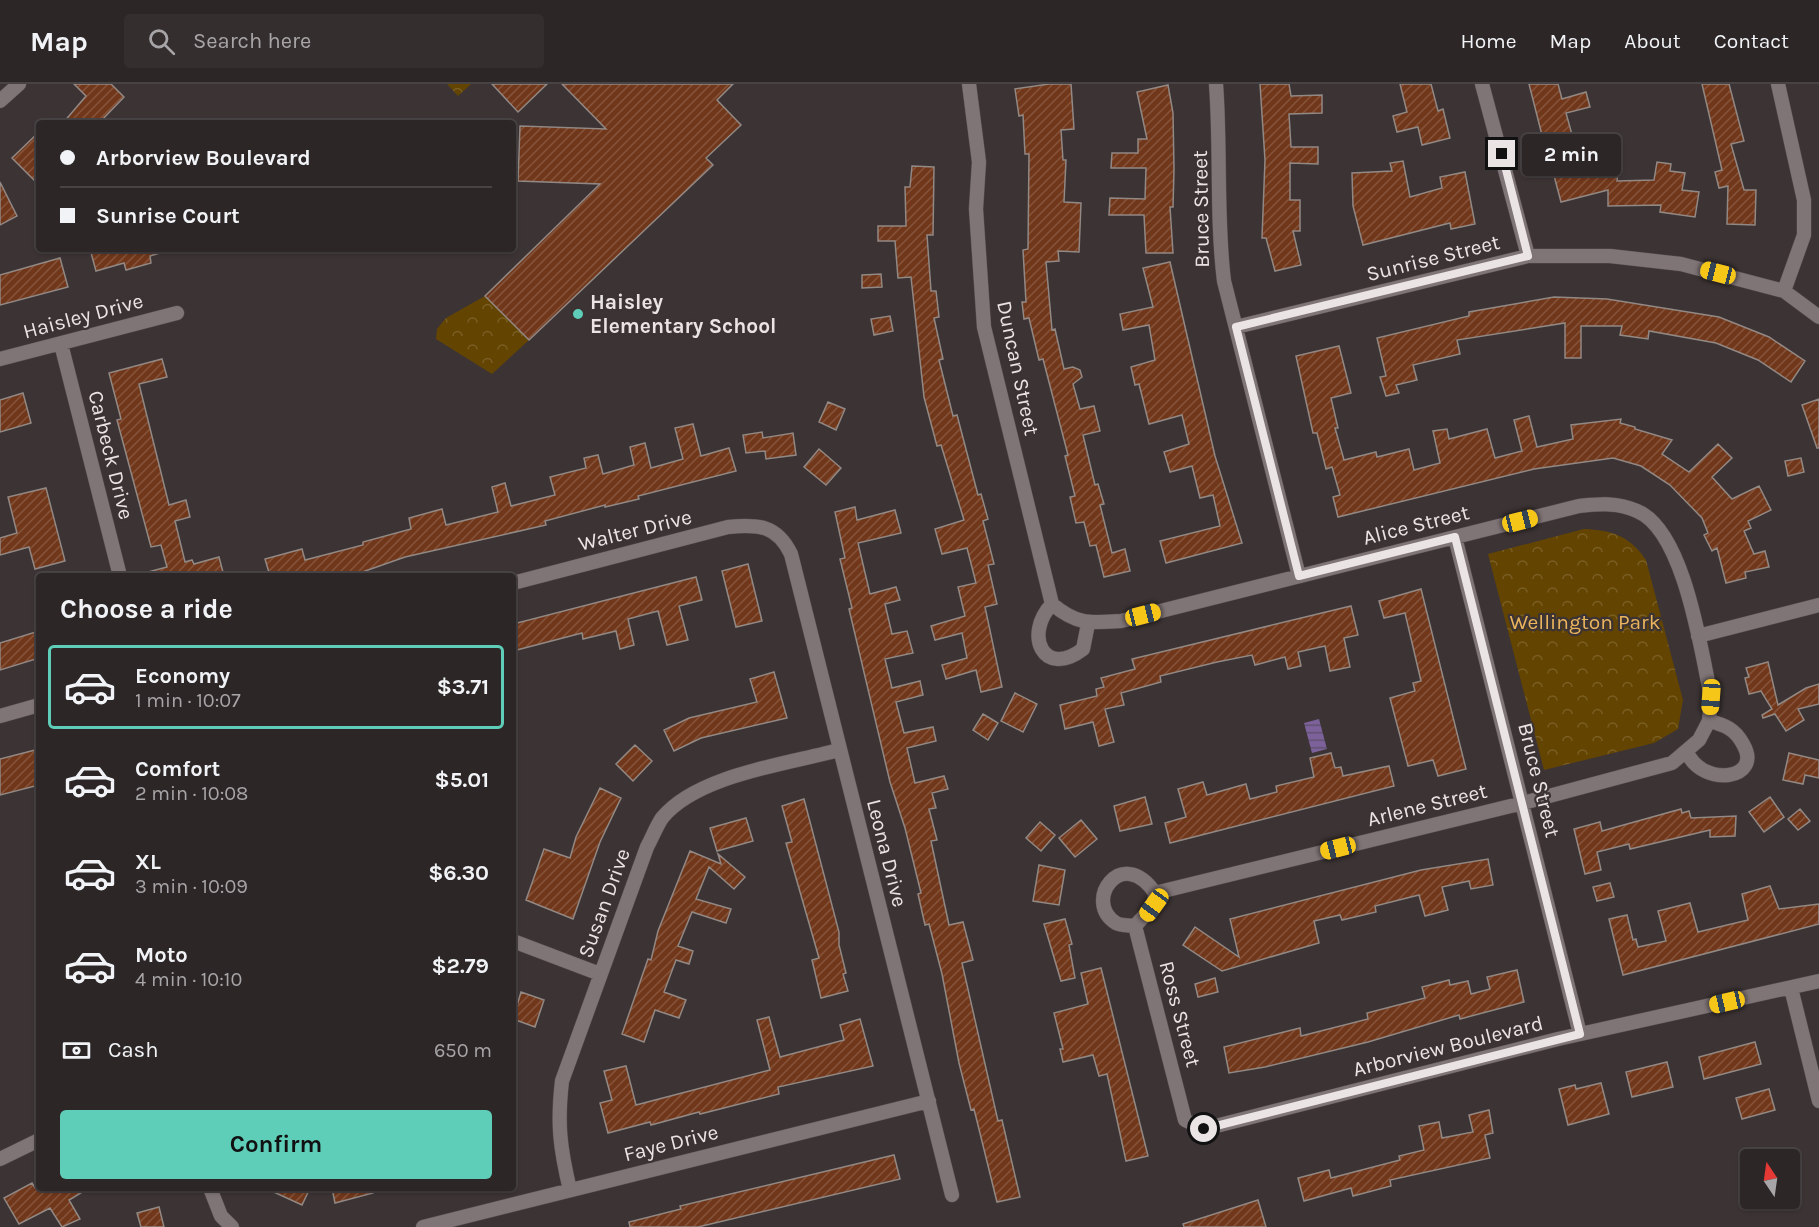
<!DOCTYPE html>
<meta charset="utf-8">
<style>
:root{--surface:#2d2627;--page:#352e2f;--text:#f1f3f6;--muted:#a7a5a7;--line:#484344;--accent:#5eceb8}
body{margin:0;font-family:Karla,sans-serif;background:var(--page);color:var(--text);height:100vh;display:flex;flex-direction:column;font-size:22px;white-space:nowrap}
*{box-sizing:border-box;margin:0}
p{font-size:20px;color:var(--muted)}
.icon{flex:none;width:33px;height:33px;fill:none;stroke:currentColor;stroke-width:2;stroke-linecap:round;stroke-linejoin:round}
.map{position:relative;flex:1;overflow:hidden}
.side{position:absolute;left:36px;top:489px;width:480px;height:618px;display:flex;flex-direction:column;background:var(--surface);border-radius:6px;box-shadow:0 2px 4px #0004,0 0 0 2px var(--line)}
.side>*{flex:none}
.top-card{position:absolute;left:36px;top:36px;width:480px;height:132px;border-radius:6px;box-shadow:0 2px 4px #0004,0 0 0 2px var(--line);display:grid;align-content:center;height:132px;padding:0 24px;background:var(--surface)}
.needle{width:39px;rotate:347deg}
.fabs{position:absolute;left:1740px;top:1065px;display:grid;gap:12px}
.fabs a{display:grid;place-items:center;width:60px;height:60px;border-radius:6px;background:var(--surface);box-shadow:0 2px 4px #0004,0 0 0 2px var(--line);font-size:30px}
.end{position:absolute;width:27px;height:27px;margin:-14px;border:8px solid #ebe4e5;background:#111;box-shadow:0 0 0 3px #111}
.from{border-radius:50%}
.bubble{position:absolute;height:42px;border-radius:6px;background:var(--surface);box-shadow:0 2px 4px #0004,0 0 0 2px var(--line);font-size:20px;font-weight:700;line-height:42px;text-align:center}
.car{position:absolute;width:18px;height:36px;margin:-18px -9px;border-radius:8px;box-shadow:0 0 4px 2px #0007;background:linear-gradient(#f5c518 24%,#345 0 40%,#f5c518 0 76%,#345 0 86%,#f5c518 0)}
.top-card b{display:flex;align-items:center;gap:21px;height:57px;font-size:22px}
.top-card b+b{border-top:2px solid var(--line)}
.top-card i{width:15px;height:15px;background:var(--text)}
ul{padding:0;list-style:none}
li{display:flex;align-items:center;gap:18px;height:84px;margin:0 12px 9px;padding:0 12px;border:3px solid transparent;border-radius:6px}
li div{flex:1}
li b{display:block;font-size:22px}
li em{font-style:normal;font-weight:700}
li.active{border-color:var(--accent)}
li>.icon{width:54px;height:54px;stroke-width:1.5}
h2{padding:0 24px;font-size:27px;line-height:72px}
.pay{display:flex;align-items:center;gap:15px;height:66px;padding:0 24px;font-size:22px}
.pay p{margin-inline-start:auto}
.primary-button{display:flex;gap:12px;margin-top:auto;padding:12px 24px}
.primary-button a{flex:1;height:69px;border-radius:6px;background:var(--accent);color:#111;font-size:24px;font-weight:700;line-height:69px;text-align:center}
header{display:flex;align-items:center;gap:36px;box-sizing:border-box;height:84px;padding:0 30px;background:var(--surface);border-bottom:2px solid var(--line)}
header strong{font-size:28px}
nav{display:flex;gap:33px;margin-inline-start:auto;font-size:21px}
.search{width:420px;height:54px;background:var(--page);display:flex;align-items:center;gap:15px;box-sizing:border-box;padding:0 21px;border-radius:6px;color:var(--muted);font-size:22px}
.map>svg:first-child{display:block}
.park{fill:url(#park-crowns)}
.water{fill:url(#water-rules)}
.building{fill:url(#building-hatch);stroke:#928884;stroke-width:1.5}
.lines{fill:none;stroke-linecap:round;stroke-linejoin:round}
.street-casing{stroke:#574f50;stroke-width:15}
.street{stroke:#807576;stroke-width:14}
.route{stroke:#ebe4e5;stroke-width:8}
.poi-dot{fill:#5eceb8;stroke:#3c3334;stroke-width:2}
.labels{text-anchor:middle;stroke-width:4.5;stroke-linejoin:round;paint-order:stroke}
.street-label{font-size:21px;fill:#ebe4e5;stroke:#3c3334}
.poi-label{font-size:21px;font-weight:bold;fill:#ebe4e5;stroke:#3c3334;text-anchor:start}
.park-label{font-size:21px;fill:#eab55d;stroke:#3c3334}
</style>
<header>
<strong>Map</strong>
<div class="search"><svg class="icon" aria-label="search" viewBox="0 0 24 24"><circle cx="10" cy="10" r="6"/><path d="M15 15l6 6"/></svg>Search here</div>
<nav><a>Home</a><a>Map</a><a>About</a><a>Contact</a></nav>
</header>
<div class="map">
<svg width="1819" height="1143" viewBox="0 0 1819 1143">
<defs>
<pattern id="park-crowns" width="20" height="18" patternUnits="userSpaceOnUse" patternTransform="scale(1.5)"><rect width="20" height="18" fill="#634400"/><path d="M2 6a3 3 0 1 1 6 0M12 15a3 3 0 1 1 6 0" fill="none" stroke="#7a5f25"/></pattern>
<pattern id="water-rules" width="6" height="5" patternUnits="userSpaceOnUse" patternTransform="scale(1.5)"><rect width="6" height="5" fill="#7c619a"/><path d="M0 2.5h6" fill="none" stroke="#615270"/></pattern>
<pattern id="building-hatch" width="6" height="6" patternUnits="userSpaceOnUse" patternTransform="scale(1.5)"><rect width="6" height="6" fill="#71371a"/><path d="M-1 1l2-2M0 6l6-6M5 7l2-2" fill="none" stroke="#85543b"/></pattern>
</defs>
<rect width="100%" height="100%" fill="#3c3334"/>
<path class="park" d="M447 0H471L458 12Z
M485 212 529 256 492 290 436 255 437 245 446 234Z
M1584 445C1612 446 1630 452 1646 476L1683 616 1678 645 1654 659 1544 686 1488 470Z"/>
<path class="water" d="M1319 635 1327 665 1312 669 1304 639Z"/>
<path class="building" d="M74 0H111L124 13 99 39H63L86 12Z
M492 0H547L518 28Z
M562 0H733L717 16 741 41 706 74 713 81 529 256 485 212 600 100 518 97 520 42 606 45Z
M1049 0H1071L1074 45 1061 46 1063 76H1066L1064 118 1081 119 1079 168 1058 167 1059 177 1046 178 1052 246 1055 245 1064 285 1073 283 1080 286 1082 293 1073 300 1080 325 1094 322 1100 347 1083 351 1095 401 1098 400 1104 420 1100 421 1112 469 1125 465 1130 487 1104 493 1096 461 1090 462 1084 438 1076 439 1070 413 1075 412 1065 372 1068 371 1043 275 1039 276 1029 234 1024 235 1022 218H1026L1023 166 1028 165 1029 70H1025L1023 31 1019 32 1015 5Z
M1260 0H1289L1291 12 1322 11V29L1289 30 1291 63H1318V80L1290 79V116H1300V147H1293L1301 181 1275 187 1266 154H1262L1265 76Z
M1400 0H1431L1438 27 1443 25 1450 54 1422 61 1418 43 1397 48 1393 32 1407 28Z
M1529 0H1558L1562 15 1586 8 1590 23 1566 29 1574 58 1580 57 1582 66 1620 70 1617 97 1654 96 1657 78 1671 80 1670 87 1685 89 1682 106 1699 108 1695 133 1660 128 1661 121 1608 122V106L1561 118 1552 84 1563 82 1556 56 1544 59Z
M1702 0H1729L1744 57 1731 60 1744 106H1756L1755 141 1727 140 1728 102 1719 104 1715 88 1722 86Z
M1168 1 1173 29 1174 86 1173 123H1170L1173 169H1146L1144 131H1109L1110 114 1145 115 1146 84H1111L1112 69H1138V55H1147L1137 8Z
M39 48V101L12 74Z
M1403 77 1410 113 1442 104 1440 93 1465 88 1475 140 1451 145 1450 139 1363 161 1353 122 1352 89 1392 87 1390 79Z
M912 82 934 83 933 151H927L931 207H936L939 233 934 234 943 275 939 276 953 332 957 331 978 411 981 410 988 435 983 437 994 480 988 481 997 520 985 523 1002 603 981 608 976 586 946 595 942 581 967 574 962 549 935 556 931 542 965 532 958 503 976 499 967 464 942 470 935 445 964 436 941 361 937 362 924 313 911 193 898 194 895 157H878V142H906L905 103H910Z
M0 98 17 132 0 141Z
M90 165H160V169L150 172 151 179 126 186 124 179 96 187Z
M60 174 68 203 0 221V191Z
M1170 178 1215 372 1242 459 1166 479 1160 457 1220 442 1213 411 1200 414 1192 382 1170 388 1164 368 1189 360 1182 331 1149 340 1139 300 1135 301 1131 283 1155 276 1149 241 1123 246 1120 230 1153 223 1143 184Z
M881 190 882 203 862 204V191Z
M1554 213 1607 215 1719 233 1769 253 1805 277 1791 298 1758 276 1716 259 1649 247 1648 255 1620 251 1622 242H1581V274H1565V239L1457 256 1460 270 1413 281 1417 296 1396 301 1399 309 1386 312 1380 293 1386 292 1377 254 1469 232V228Z
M890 232 893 247 874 251 871 235Z
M1339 262 1351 309 1331 314 1338 344H1335L1344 376 1376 368 1377 373 1409 365 1414 386 1440 379 1433 347 1447 345 1449 355 1487 345 1495 374 1522 367 1514 336 1529 332 1537 363 1573 355 1571 341 1621 335 1620 339 1635 343V345L1672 356 1662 370 1689 388 1718 360 1732 374 1712 393 1732 415 1759 402 1771 426 1748 437 1751 444 1744 447 1754 470 1765 467 1769 483 1745 488 1746 494 1726 499 1717 464 1712 467 1704 451 1708 449 1702 434 1670 401 1641 382 1613 374 1534 385 1338 433 1333 413 1340 411 1332 383 1326 385 1317 349H1313L1296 272Z
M162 275 167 293 139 300 169 421 186 416 190 433 175 437 185 478 192 476 194 480 219 473 224 492H149L148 488 167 483 161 461 151 463 117 336 121 335 109 289Z
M23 309 31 339 0 348V316Z
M1819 315V364H1817L1802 321Z
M828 318 845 325 836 346 819 338Z
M693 340 701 372 729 364 736 387 638 412 639 415 605 423V421L545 437 546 441 405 473 351 492H270L265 475 302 465 305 476 363 461V458L411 445 409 434 442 425 446 441 498 428 492 403 505 399 511 422 555 411 550 393 586 384 584 374 598 371 603 390 634 381 630 363 645 359 651 384 683 375 675 344Z
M762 348 763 354 793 349 796 371 766 375 765 367 746 369 743 351Z
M819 365 841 384 826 401 804 383Z
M1801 374 1804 388 1788 392 1785 377Z
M46 404 65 477 35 485 29 463 0 471V454L17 449 8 413Z
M855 423 857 436 895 426 901 449 858 459 870 510 896 503 900 516 885 520 892 550 907 547 913 569 885 575 892 604 920 597 923 611 896 618 904 649 933 643 936 657 907 664 915 699 944 692 948 705 932 709 936 724 929 725 937 756 931 757 949 841 963 838 973 876 962 879 998 1037 1002 1036 1020 1113 997 1118 974 1025 971 1026 959 979 942 890 929 840 925 841 918 810 921 809 905 744 890 698 849 525 852 524 840 475 845 474 835 428Z
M748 480 762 537 736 543 722 487Z
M696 493 702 516 679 522 688 556 667 561 658 527 628 535 634 561 620 565 616 547 583 555 582 549 513 567V540Z
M1421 505 1466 685 1438 692 1433 676 1408 682 1390 614 1415 607 1413 599 1421 597 1405 529 1384 534 1379 517Z
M1351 522 1358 551 1344 554 1350 583 1330 587 1325 562 1298 568 1301 582 1288 585 1285 573 1255 581 1252 571 1217 578 1160 592 1161 598 1121 609 1124 621 1105 625 1114 658 1099 662 1093 638 1065 645 1060 621 1097 612 1096 605 1104 603 1101 594 1135 585 1132 575Z
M39 547V574L0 586V559Z
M1768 578 1778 621 1806 604 1819 600V620L1798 625 1804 636 1786 647 1775 630 1763 634 1762 631 1772 625 1761 607 1749 610 1745 594 1749 593 1746 584Z
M774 588 787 634 701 654 674 667 664 646 689 634 757 618 750 595Z
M1015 609 1037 620 1023 648 1001 637Z
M983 630 998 639 988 656 973 646Z
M635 661 652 677 633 697 616 680Z
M39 665V701L0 711V675Z
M1331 669 1335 684 1341 683 1343 692 1389 682 1394 702 1170 759 1165 739 1186 733 1178 705 1203 698 1207 711 1246 700 1250 715 1277 708 1276 702 1314 693 1310 674Z
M1789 669 1819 676V694L1805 691 1803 700 1783 696Z
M600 704 621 714 600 758 573 835 526 816 544 765 570 774 576 753Z
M1145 713 1152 740 1120 747 1114 722Z
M1770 713 1784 733 1764 748 1749 728Z
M804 715 839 848V861L846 889 843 890 848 907 821 914 812 876 819 874 786 759 792 758 782 722Z
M1681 725 1682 729 1689 727 1691 734 1736 732 1735 752 1710 753V746L1630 765 1629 760 1597 768 1601 786 1585 790 1574 745 1600 738 1602 747Z
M1800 725 1810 737 1798 746 1788 735Z
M746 734 753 757 717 767 710 744Z
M1081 736 1097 755 1075 773 1059 754Z
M1040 738 1055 751 1041 767 1026 754Z
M690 767 721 780 718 770 745 793 734 805 709 783 696 815 731 825 726 839 692 828 678 862 693 867 689 880 676 876 664 908 686 916 679 934 655 926 644 958 622 950 648 875 651 876 658 847Z
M1488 775 1493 801 1471 805 1469 797 1442 803 1448 826 1425 832 1419 811 1375 822 1376 828 1342 836 1340 831 1314 837 1319 859 1222 887 1183 861 1195 843 1239 873 1230 835 1421 786Z
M1039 781 1065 786 1059 821 1033 817Z
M1610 799 1614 813 1597 817 1593 803Z
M1770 802 1779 825 1819 820V840L1623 891 1609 835 1627 831 1633 856 1636 855 1638 863 1666 857 1658 827 1690 819 1698 848 1748 836 1742 810Z
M1065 835 1072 860 1069 861 1075 894 1061 897 1044 840Z
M1101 884 1148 1072 1126 1077 1107 990 1099 992 1093 971 1063 978 1060 965H1063L1054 929 1088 920 1081 889Z
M1517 886 1524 918 1460 935 1459 931 1368 958 1265 983 1229 989 1224 963 1300 944 1301 952 1368 935 1367 929 1425 914 1422 903 1449 896 1450 901 1468 897 1471 910 1490 905 1487 893Z
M1215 894 1218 908 1198 913 1195 900Z
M521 908 544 916 535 943 513 935Z
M769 933 780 973 844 956 840 941 860 935 873 982 778 1003 779 1010 700 1030 699 1028 651 1041 650 1038 608 1049 600 1019 612 1016 604 987 626 982 636 1021 770 986 757 936Z
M1755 958 1761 980 1704 995 1699 973Z
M1667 978 1673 1003 1632 1013 1626 988Z
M1601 999 1609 1030 1568 1041 1559 1005 1575 1001 1576 1005Z
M1769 1005 1775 1026 1742 1035 1736 1014Z
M1489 1026 1493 1049 1485 1051 1490 1074 1390 1096 1391 1102 1353 1112 1351 1104 1304 1117 1298 1094 1329 1086 1331 1094 1400 1076 1399 1072 1424 1066 1419 1042 1439 1038 1442 1054 1473 1048 1469 1031Z
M894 1071 900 1095 698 1143H630L629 1138 681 1125 680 1122Z
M32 1099 35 1104H89L69 1116 80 1135 62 1143 50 1124 19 1140 4 1114Z
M265 1104H310L302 1121Z
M332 1104H373V1109L335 1119Z
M1258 1116 1266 1143H1184L1183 1140Z
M159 1123 164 1143H141L137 1129Z"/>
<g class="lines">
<defs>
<path id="street" d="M969 0 979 78 976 125 984 243 1052 520C1077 541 1090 539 1121 537L1579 422C1600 420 1617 418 1637 427 1684 446 1701 566 1711 613L1709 637 1699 656 1672 679 1523 719 1155 809 1154 821 1135 842
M1216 0C1221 66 1216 132 1224 197L1299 492
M1482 0 1528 172
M1778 0 1804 116V151L1784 207
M0 17 19 0
M1236 243 1528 172H1610L1681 180 1784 207 1819 233
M61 260 120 492
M0 275 177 229
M1455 453 1580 950
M513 499 728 443C758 440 777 441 791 470L952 1111
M1052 520C1023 551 1044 595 1083 565L1088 540
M1698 552 1819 521
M0 632 39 621
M1687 668C1702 704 1764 696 1743 660 1735 645 1725 641 1709 637
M1135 842 1185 1036 1204 1045 1558 955 1819 897
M1135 842C1129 841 1121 842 1116 839 1082 818 1122 760 1155 809
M513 857 600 890
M1791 904 1819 1017
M0 1075 39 1056
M210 1104 221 1132 232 1143
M570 1106C560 1064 557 1040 562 997L647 763C652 754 656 743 662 734 697 691 787 680 839 666
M423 1143 929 1017"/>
</defs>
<use href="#street" class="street-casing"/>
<use href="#street" class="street"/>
</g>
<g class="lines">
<path class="route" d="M1204 1045 1580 950 1455 453 1299 492 1236 243 1528 172 1502 70"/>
</g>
<circle class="poi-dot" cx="578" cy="230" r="6"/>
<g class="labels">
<g class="street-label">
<text transform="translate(1201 125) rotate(-91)" y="7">Bruce Street</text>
<text transform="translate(1433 174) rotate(-14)" y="7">Sunrise Street</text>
<text transform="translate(83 232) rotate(-15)" y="7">Haisley Drive</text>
<text transform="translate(1018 284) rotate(78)" y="7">Duncan Street</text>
<text transform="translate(111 371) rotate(76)" y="7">Carbeck Drive</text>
<text transform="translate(1416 441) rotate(-14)" y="7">Alice Street</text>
<text transform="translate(635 446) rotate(-14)" y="7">Walter Drive</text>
<text transform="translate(1539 696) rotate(76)" y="7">Bruce Street</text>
<text transform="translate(1427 721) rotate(-14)" y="7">Arlene Street</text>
<text transform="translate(887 769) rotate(76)" y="7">Leona Drive</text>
<text transform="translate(604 819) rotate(-70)" y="7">Susan Drive</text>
<text transform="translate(1180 930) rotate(75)" y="7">Ross Street</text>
<text transform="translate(1448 962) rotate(-14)" y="7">Arborview Boulevard</text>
<text transform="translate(671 1059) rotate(-14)" y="7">Faye Drive</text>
</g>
<g class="poi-label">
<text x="590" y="225">Haisley<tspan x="590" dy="24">Elementary School</tspan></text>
</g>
<g class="park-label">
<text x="1585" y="545">Wellington Park</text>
</g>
</g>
</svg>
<div class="fabs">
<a><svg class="needle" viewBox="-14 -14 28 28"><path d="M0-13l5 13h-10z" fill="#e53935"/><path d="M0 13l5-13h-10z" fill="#a7a5a7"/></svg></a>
</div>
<i class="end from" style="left:1204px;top:1045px"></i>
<i class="end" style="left:1502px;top:70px"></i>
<div class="bubble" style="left:1522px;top:50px;width:99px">2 min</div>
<i class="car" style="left:1718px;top:189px;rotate:284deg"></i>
<i class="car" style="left:1520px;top:437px;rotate:76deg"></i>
<i class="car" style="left:1143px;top:531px;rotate:76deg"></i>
<i class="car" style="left:1711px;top:613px;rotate:184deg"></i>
<i class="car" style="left:1338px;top:764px;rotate:256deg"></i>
<i class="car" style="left:1154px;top:821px;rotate:216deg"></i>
<i class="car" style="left:1727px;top:918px;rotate:257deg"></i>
<div class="top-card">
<b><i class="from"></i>Arborview Boulevard</b>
<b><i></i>Sunrise Court</b>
</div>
<section class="side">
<h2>Choose a ride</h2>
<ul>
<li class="active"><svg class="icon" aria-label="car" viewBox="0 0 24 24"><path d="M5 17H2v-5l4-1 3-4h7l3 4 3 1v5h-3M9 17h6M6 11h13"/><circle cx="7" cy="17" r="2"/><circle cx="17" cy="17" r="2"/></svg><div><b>Economy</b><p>1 min · 10:07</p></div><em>$3.71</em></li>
<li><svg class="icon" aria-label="car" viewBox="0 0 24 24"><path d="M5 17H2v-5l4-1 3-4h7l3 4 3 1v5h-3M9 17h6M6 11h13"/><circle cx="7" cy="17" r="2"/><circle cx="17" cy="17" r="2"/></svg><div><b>Comfort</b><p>2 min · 10:08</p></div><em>$5.01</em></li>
<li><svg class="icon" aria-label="car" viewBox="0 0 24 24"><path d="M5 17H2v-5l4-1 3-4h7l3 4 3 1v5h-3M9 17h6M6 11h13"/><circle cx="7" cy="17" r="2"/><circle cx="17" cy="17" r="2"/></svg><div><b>XL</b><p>3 min · 10:09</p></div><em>$6.30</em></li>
<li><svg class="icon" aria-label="car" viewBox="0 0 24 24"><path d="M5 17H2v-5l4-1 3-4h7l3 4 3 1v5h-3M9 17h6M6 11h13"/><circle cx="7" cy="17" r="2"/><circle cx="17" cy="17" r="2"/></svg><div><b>Moto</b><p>4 min · 10:10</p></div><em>$2.79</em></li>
</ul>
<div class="pay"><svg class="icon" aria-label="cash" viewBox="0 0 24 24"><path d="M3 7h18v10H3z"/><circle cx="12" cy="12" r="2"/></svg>Cash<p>650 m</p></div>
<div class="primary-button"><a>Confirm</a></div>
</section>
</div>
